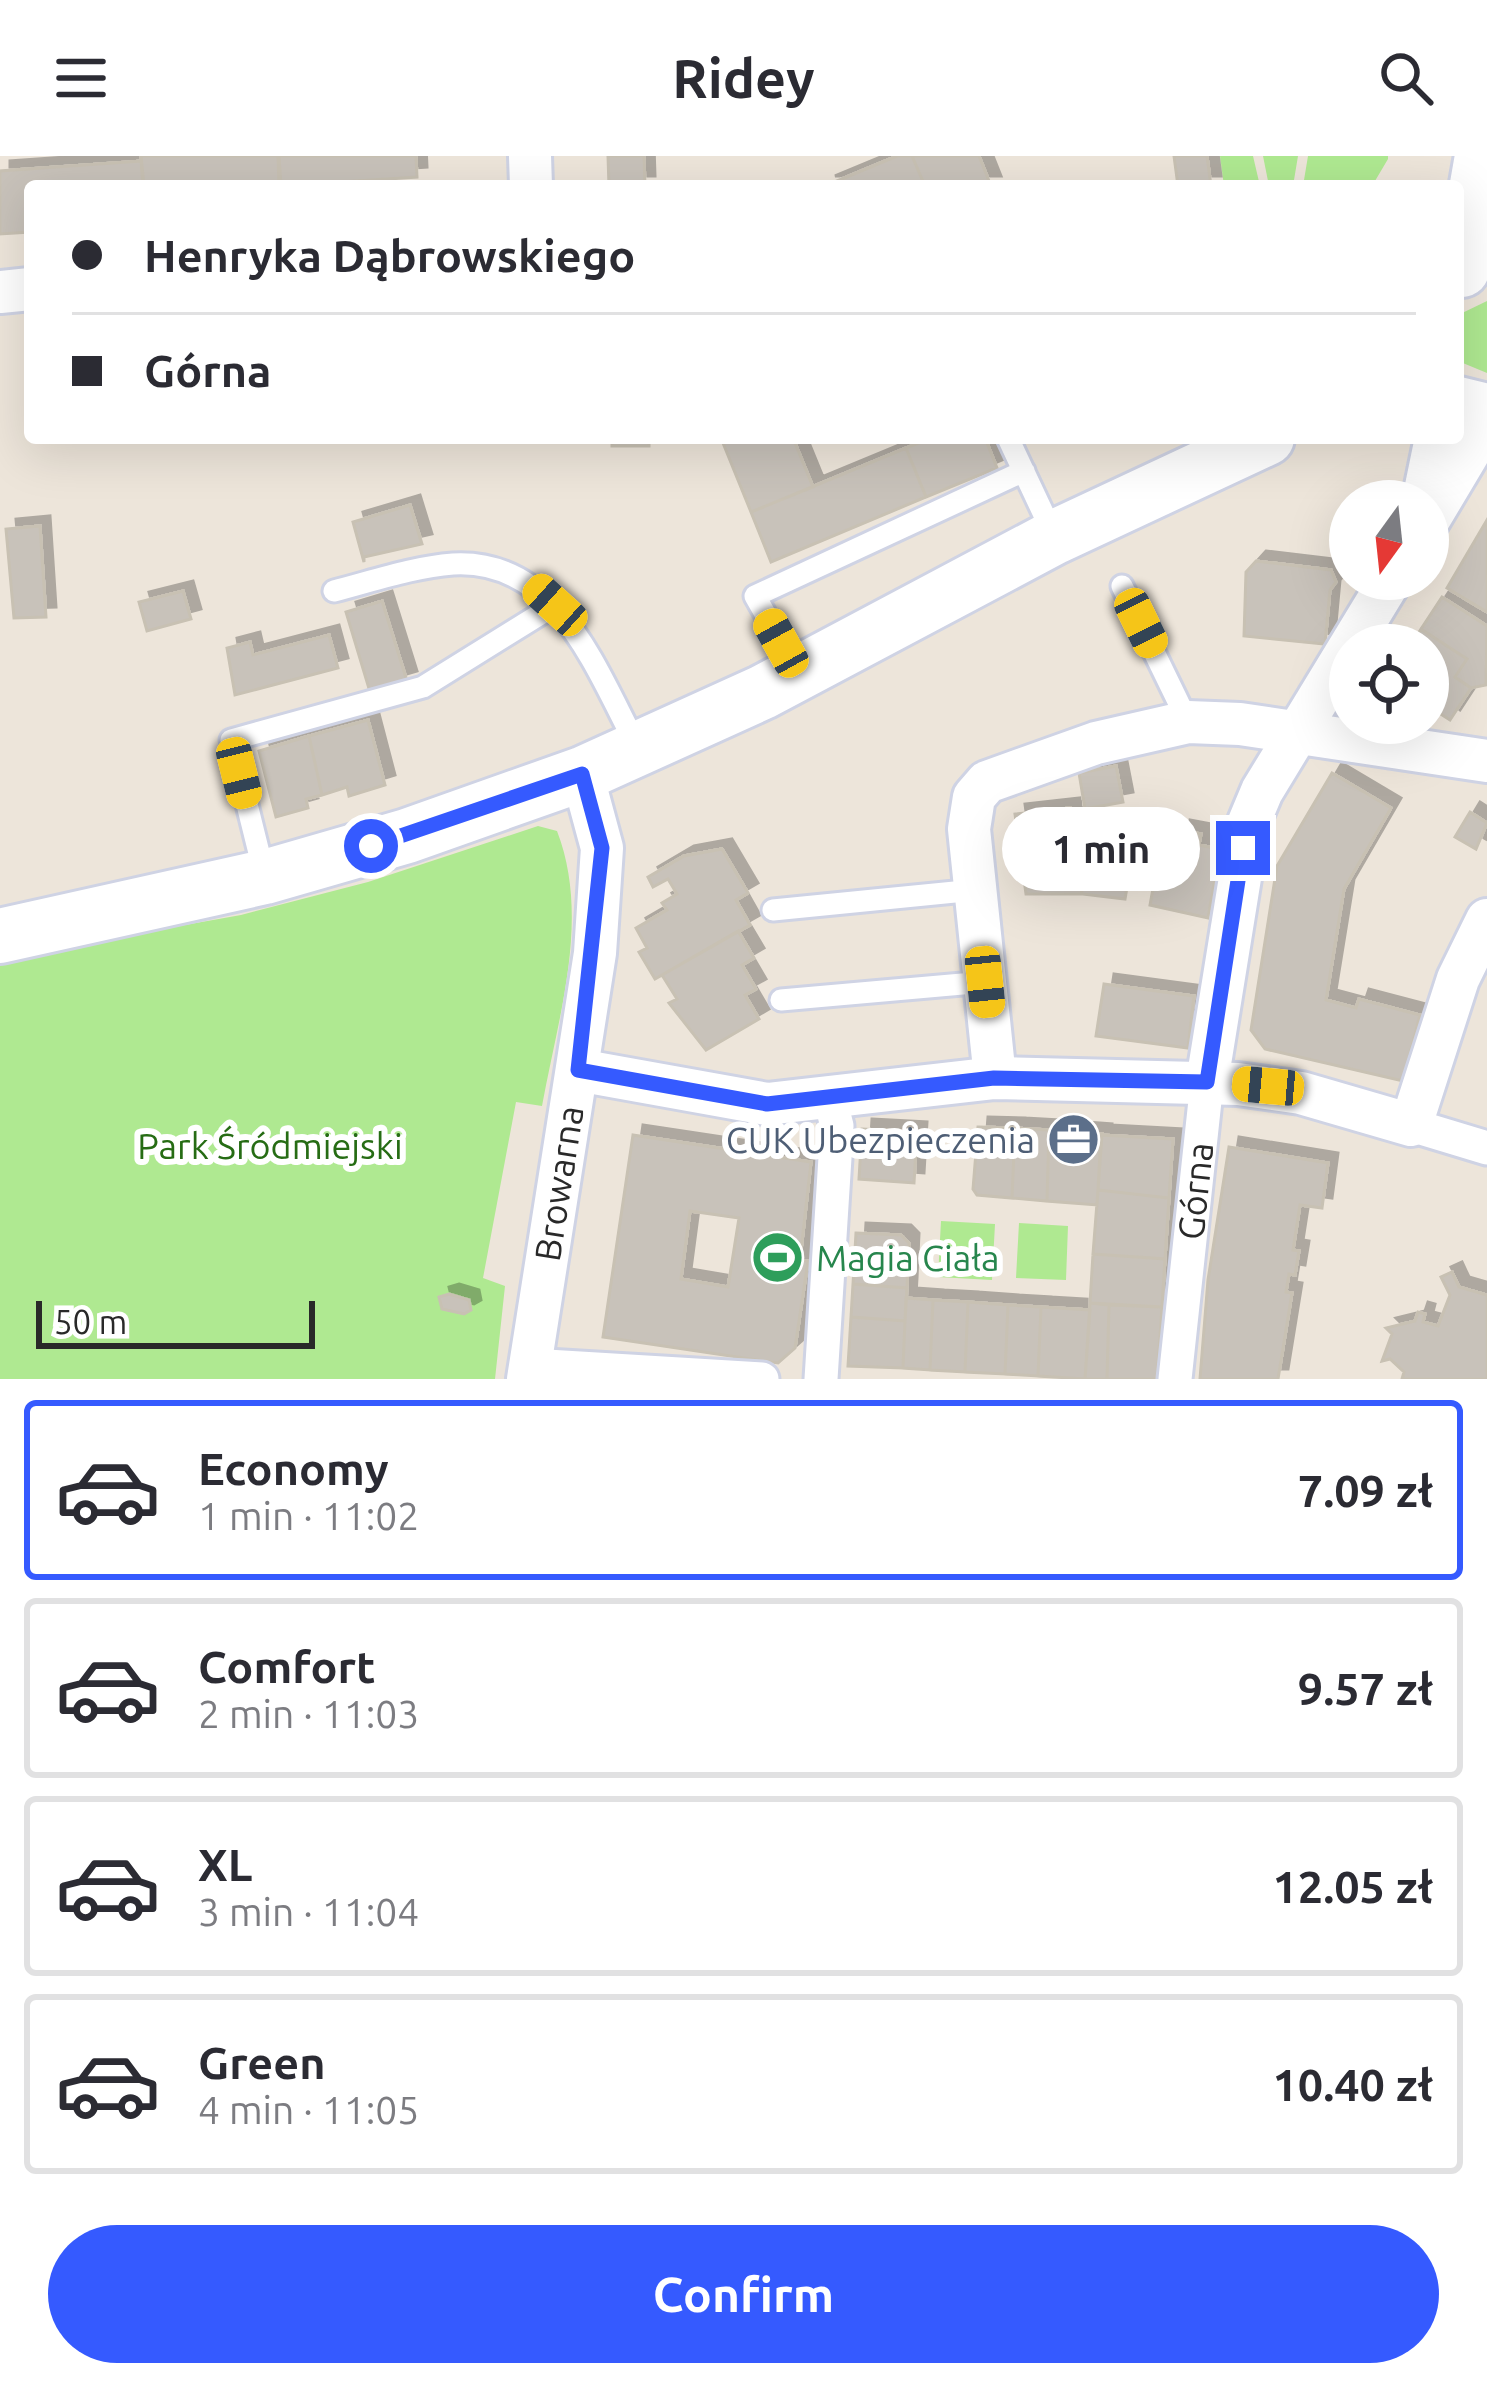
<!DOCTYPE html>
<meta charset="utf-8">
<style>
:root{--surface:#fff;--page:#f7f7f7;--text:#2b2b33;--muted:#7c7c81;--line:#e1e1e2;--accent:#355aff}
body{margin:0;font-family:Ubuntu,sans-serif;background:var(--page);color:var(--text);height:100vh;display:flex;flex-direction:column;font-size:45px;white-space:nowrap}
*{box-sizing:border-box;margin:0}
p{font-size:39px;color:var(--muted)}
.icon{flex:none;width:66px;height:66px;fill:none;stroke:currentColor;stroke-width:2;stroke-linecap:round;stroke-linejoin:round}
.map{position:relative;height:1223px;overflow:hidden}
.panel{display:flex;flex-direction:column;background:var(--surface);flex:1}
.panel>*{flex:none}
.guide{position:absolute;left:24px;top:24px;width:1440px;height:264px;border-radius:12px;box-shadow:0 12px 48px #0002;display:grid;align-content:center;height:264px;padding:0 48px;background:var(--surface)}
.needle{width:78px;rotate:195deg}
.buttons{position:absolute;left:1329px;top:324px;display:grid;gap:24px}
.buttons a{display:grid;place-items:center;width:120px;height:120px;border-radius:50%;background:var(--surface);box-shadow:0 12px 48px #0002;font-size:60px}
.scale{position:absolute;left:36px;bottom:30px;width:279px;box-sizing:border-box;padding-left:12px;border:6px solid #292929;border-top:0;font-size:33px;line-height:42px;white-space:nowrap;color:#292929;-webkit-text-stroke:9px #fff;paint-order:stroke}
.end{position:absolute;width:54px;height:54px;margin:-27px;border:15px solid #355aff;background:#fff;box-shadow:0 0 0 6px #fff}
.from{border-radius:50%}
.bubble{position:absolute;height:84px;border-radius:42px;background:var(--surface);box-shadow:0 12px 48px #0002;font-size:39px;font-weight:700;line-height:84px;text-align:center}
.car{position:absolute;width:36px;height:72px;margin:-36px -18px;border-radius:15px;box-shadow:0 0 9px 3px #0007;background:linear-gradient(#f5c518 24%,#345 0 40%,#f5c518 0 76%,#345 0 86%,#f5c518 0)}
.guide b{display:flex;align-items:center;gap:42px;height:114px;font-size:45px}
.guide b+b{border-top:3px solid var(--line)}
.guide i{width:30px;height:30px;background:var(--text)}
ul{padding:21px 0 0;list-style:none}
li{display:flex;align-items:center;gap:36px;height:180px;margin:0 24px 18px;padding:0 24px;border:6px solid var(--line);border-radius:12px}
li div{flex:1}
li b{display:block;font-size:45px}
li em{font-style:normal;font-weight:700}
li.selected{border-color:var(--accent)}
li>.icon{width:108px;height:108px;stroke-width:1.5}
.cta{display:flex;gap:24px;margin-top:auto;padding:24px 48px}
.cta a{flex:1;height:138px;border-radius:72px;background:var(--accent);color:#fff;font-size:48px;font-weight:700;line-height:138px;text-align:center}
header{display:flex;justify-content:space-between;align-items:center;height:156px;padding:0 48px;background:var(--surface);font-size:54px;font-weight:700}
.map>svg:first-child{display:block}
.green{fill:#afe991}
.building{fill:#c8c2ba;stroke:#c8c1b3;stroke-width:3;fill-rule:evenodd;filter:url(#shadow)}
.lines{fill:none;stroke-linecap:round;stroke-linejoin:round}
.service-casing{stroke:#cfd3e4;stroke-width:27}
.pedestrian-casing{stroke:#cfd3e4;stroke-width:39}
.minor-casing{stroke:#cfd3e4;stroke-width:48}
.tertiary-casing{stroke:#cfd3e4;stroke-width:60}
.service{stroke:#fff;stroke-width:21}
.pedestrian{stroke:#fff;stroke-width:33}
.minor{stroke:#fff;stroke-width:42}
.tertiary{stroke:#fff;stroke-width:54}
.route{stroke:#355aff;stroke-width:15}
.labels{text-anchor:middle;stroke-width:12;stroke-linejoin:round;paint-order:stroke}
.service-label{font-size:36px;fill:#4e5e75;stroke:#fff;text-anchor:end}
.park-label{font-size:36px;fill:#266c14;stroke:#fff}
.street-label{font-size:36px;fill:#292929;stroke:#fff}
.leisure-label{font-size:36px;fill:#27864d;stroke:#fff;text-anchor:start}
</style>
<header><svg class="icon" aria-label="menu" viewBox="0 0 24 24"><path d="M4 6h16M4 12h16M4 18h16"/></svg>Ridey<svg class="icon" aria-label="search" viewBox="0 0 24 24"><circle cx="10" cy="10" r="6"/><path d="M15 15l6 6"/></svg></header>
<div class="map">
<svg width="1487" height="1223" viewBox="0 0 1487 1223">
<defs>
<filter id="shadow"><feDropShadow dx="10" dy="-10" stdDeviation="0" flood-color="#0004"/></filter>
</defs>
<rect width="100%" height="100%" fill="#ede5da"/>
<path class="green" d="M1220 0H1253L1260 30H1224Z
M1263 0H1298L1293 30H1269Z
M1308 0H1388V3L1372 30H1303Z
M1487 145V217L1458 205V159Z
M538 670 557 675C591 763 558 861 542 950L516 946 483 1122 505 1130 495 1223H0V802L241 759 368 726Z
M941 1065 995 1068 992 1124 938 1121Z
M1019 1067 1068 1070 1066 1124 1016 1122Z"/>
<path class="building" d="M141 0H278L279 30H144Z
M279 0H416L417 21 281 30Z
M608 0H644L645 30H609Z
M897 0H912L925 30H825Z
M912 0H979L991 30H925Z
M1174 0H1207L1211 30H1178Z
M141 5 143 30H30V76L0 78V15Z
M612 282H649V290H612Z
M721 282H793L813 331 751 356Z
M931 282H985L997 312 926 341 906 292Z
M906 292 926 341 771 406 751 356Z
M410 349 422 388 364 401V406L353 366Z
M1487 364V456L1447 432Z
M40 370 46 461 14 462 6 373Z
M1256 405 1331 414 1336 426 1330 434 1325 488 1244 480 1246 416Z
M183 435 191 463 147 475 139 446Z
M1442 441 1487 470 1486 529 1471 532 1455 521 1467 503 1421 473Z
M382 445 407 525 370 536 346 456Z
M1421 473 1467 503 1455 521 1471 532 1450 564 1428 550V489H1411Z
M329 479 338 512 235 539 227 492 250 486 253 499Z
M368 564 385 629 349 640 347 631 322 639 309 580Z
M309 580 322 639 306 643 308 652 276 661 259 595Z
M1116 610 1123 646 1085 653 1079 617Z
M1332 617 1391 652 1344 733 1326 844 1356 852 1359 843 1420 859 1403 925 1265 893 1251 874 1277 710Z
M1070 652 1082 738H1026L1015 658Z
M1470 656 1487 667 1476 693 1455 681Z
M1180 674 1201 678 1199 689 1220 693 1208 762 1150 749 1162 683 1178 685Z
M722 693 748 737 736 744 750 769 655 823 639 796 647 792 636 772 667 754 662 747 677 738 668 723 653 731 648 721 684 700Z
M1078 706 1131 708 1125 743 1082 738Z
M738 775 754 802 742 809 756 833 745 839 759 863 706 894 669 847 677 843 662 819Z
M1104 828 1194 840 1188 892 1096 880Z
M978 971 1015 972 1012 1042 977 1039 973 1033Z
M1015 972 1049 974 1047 1045 1012 1042Z
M862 973 917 976 914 1027 859 1023Z
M1049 974 1102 978 1097 1049 1047 1045Z
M633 979 811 1006 800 1104 808 1105 795 1192 778 1207 603 1181ZM690 1055 739 1062 728 1131 681 1123Z
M1101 979 1173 983 1169 1042 1098 1034Z
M1229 991 1328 1007 1322 1052 1300 1049 1293 1094 1299 1095 1295 1119 1289 1118 1286 1136 1292 1137 1278 1223H1200L1208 1124Z
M1098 1034 1169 1042 1165 1103 1093 1098Z
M856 1077 901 1079 909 1087 907 1132 853 1128Z
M1093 1098 1165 1103 1162 1151 1090 1147Z
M1452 1116 1459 1131 1487 1139V1223H1402L1404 1216 1390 1203 1382 1205 1392 1178 1386 1172 1415 1165 1418 1156 1425 1158 1423 1166 1438 1170 1450 1139 1441 1121Z
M853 1128 907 1132 905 1165 851 1161Z
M449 1138 469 1144 471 1154 464 1158 442 1153 439 1141Z
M906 1142 933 1144 930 1214 903 1212Z
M933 1144 968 1146 965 1216 930 1214Z
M968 1146 1008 1149 1005 1218 965 1216Z
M1090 1147 1109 1149 1107 1223H1085Z
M1008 1149 1041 1151 1038 1220 1005 1218Z
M1109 1149 1162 1151 1157 1223H1107Z
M1041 1151 1090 1154 1085 1223 1038 1220Z
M851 1161 905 1165 903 1212 848 1210Z"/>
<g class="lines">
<defs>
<path id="service" d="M1008 282 1054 380
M1122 430 1188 566
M334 435C373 425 413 411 453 408 559 402 597 517 639 594
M798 516 755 440 1024 315
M265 721 231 584 423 531 555 449
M773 754 975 734
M781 844 985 826"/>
<g id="pedestrian">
<path d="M1411 969 1487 992"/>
<path d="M530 1209 762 1223"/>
<path d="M821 1223 837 970 830 943"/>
<path id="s1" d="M1175 1223 1207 926"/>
</g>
<g id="minor">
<path d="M530 0 531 30"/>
<path d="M0 136 30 133"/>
<path d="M1423 345 1436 282"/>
<path d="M1428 365 1487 266"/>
<path d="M578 914 767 948 995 922 1238 928 1301 937 1411 969 1458 823 1487 764"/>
<path d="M995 922 969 673 974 641 987 626 1096 587 1188 566 1240 568 1487 605"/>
<path d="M1207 926 1249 666 1262 635 1391 423"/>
<path id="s2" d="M528 1223 595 797 602 692 582 618"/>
</g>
<path id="tertiary" d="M1462 114 1482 0
M1458 248 1487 255
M0 780 265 721 407 680 582 618 763 536 1055 381 1267 282"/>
</defs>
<use href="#service" class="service-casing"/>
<use href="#pedestrian" class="pedestrian-casing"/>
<use href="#minor" class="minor-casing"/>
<use href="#tertiary" class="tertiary-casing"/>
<use href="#service" class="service"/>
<use href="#pedestrian" class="pedestrian"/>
<use href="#minor" class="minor"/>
<use href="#tertiary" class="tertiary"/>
</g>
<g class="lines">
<path class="route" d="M371 690 582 618 602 692 578 914 767 948 994 922 1207 926 1243 692"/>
</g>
<defs>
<symbol id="office-disc" viewBox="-11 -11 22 22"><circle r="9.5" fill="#5c6f8a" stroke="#fff"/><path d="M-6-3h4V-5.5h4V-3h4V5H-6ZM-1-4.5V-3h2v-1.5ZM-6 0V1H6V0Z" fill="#fff"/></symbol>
<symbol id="stadium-disc" viewBox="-11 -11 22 22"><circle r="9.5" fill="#2e9e5b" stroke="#fff"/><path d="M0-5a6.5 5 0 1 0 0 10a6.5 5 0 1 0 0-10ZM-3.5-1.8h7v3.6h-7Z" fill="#fff"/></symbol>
</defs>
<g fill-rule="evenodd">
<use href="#office-disc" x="1044" y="954" width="59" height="59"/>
<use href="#stadium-disc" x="748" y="1072" width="59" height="59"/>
</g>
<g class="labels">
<g class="service-label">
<text x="1035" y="997">CUK Ubezpieczenia</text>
</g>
<g class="park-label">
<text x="270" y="1003">Park Śródmiejski</text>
</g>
<g class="street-label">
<text dy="13" stroke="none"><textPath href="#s2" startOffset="198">Browarna</textPath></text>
<text dy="13" stroke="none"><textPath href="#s1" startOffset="189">Górna</textPath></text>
</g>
<g class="leisure-label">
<text x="816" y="1115">Magia Ciała</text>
</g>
</g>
</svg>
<div class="buttons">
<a><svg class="needle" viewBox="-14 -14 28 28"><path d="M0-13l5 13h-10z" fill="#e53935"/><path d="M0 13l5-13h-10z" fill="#7c7c81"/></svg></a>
<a><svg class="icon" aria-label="locate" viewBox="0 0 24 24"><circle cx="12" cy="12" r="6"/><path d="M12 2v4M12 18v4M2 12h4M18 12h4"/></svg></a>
</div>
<div class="scale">50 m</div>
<i class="end from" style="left:371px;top:690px"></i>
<i class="end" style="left:1243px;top:692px"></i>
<div class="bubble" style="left:1002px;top:651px;width:198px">1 min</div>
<i class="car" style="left:555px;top:449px;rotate:312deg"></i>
<i class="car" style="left:1141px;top:467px;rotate:154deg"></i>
<i class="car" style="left:781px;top:487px;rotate:331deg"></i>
<i class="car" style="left:239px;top:617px;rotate:166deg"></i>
<i class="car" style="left:985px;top:826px;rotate:174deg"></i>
<i class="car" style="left:1268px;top:930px;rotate:275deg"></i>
<div class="guide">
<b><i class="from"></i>Henryka Dąbrowskiego</b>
<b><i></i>Górna</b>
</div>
</div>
<section class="panel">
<ul>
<li class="selected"><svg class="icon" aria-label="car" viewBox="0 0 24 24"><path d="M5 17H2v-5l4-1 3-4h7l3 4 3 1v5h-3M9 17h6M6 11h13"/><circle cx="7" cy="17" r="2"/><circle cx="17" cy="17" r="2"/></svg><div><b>Economy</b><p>1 min · 11:02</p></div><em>7.09 zł</em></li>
<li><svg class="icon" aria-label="car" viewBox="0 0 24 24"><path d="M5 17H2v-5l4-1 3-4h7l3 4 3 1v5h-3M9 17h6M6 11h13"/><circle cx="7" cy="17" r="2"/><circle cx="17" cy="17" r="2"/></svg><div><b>Comfort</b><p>2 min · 11:03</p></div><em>9.57 zł</em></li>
<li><svg class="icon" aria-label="car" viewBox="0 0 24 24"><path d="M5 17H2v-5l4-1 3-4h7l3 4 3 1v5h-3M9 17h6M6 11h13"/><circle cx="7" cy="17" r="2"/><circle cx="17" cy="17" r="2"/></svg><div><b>XL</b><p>3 min · 11:04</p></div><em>12.05 zł</em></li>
<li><svg class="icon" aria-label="car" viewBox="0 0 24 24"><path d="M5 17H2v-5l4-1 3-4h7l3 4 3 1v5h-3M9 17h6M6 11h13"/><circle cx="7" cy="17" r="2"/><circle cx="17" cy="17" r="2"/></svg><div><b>Green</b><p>4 min · 11:05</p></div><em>10.40 zł</em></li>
</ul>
<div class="cta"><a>Confirm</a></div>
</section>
